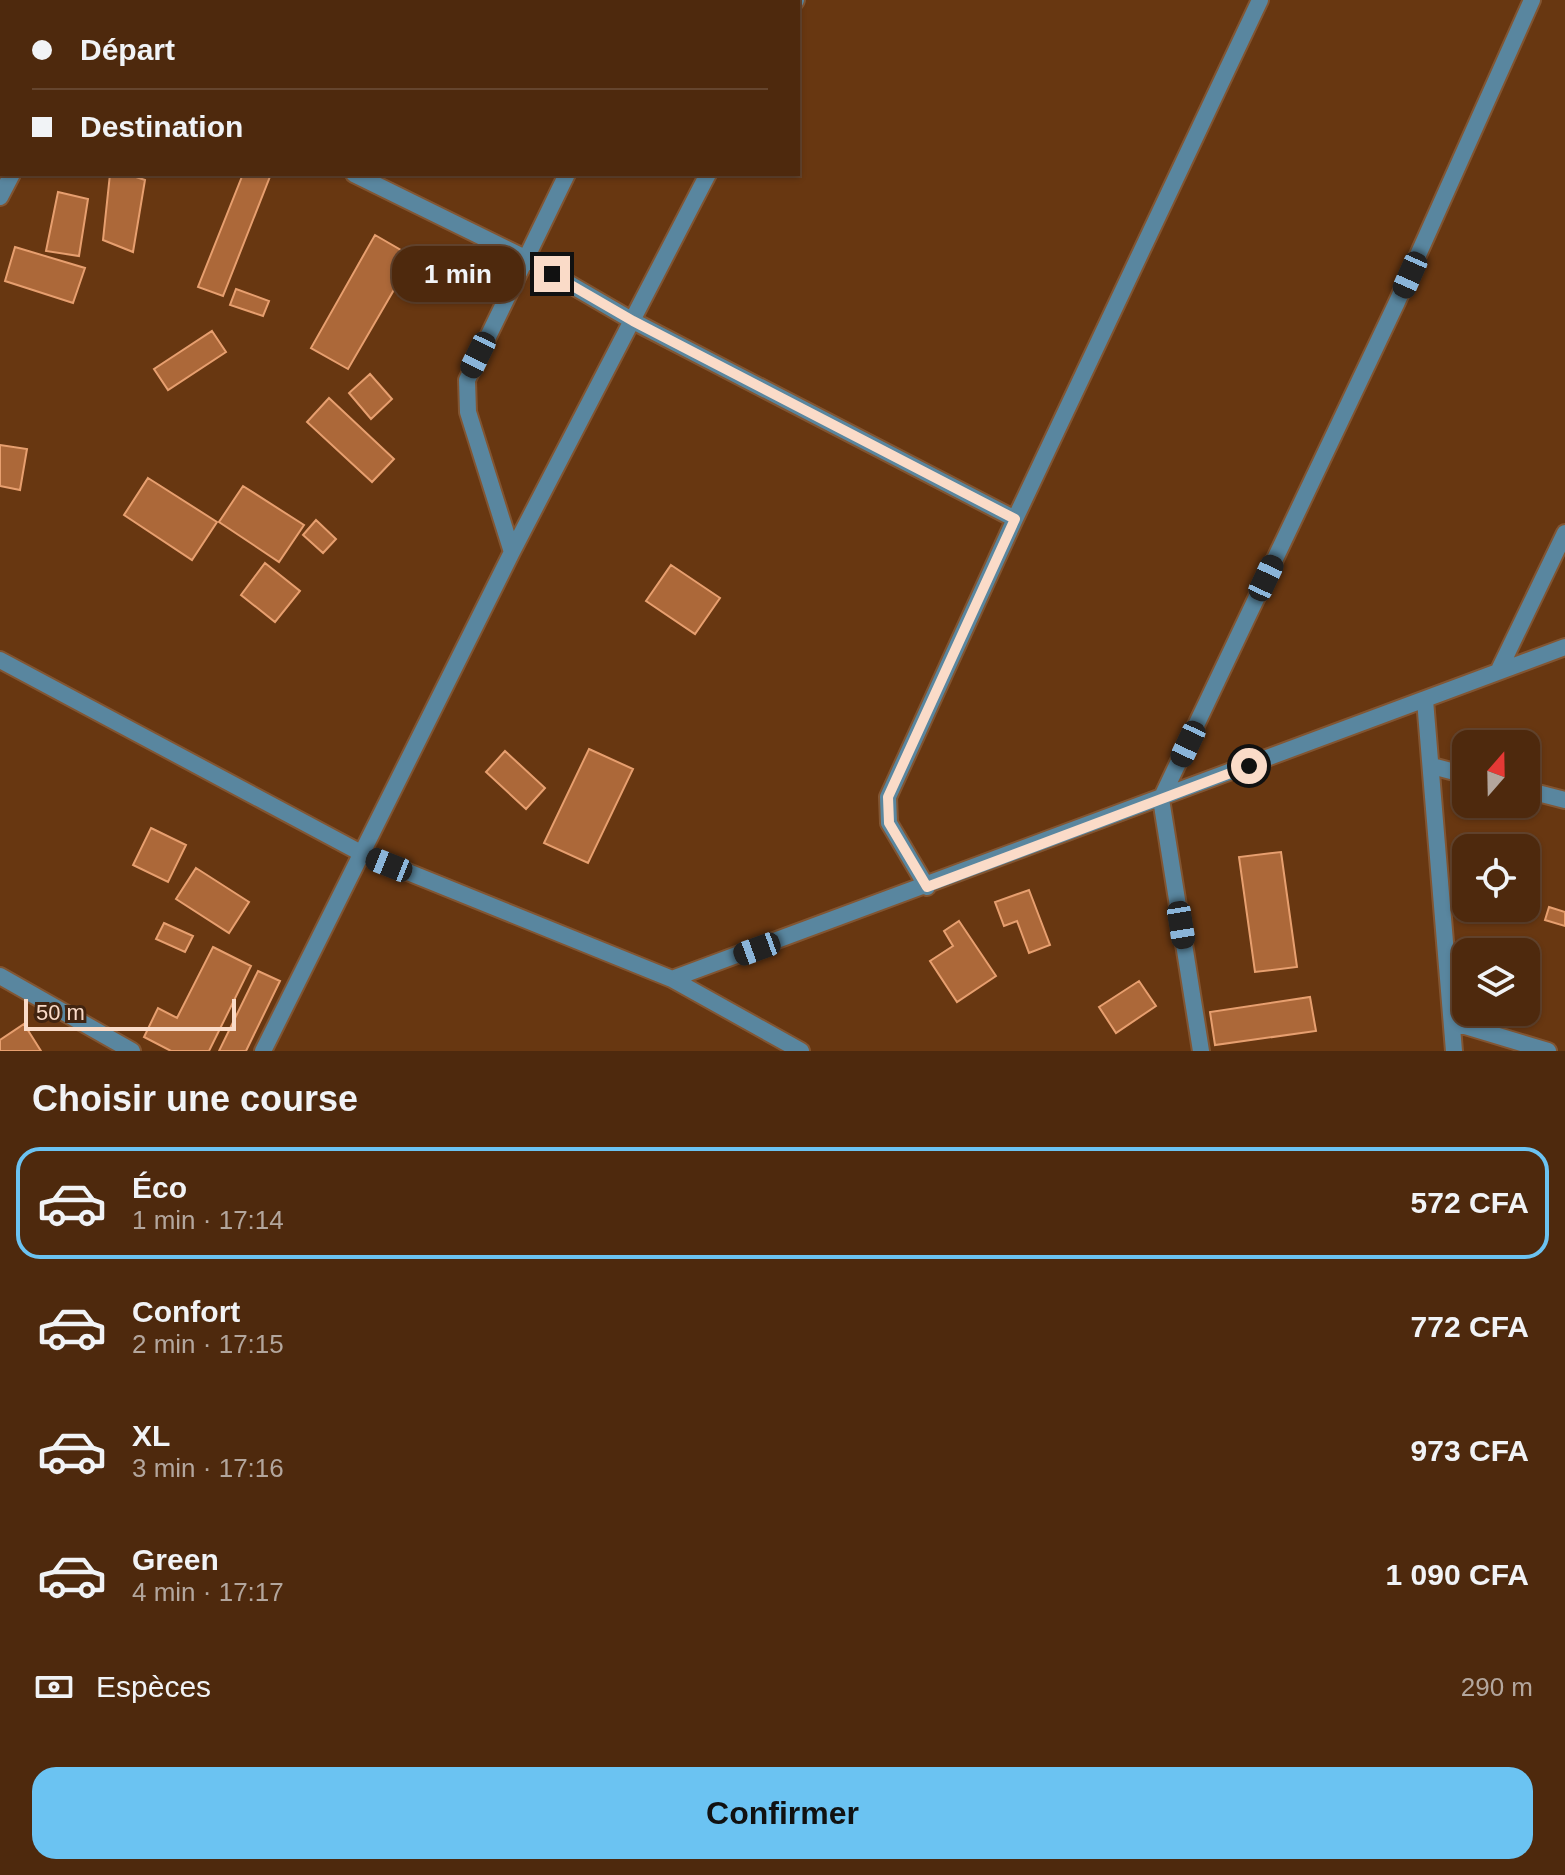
<!DOCTYPE html>
<html lang="fr">
<meta charset="utf-8">
<style>
:root{--surface:#4e290d;--page:#553116;--text:#f1f3f6;--muted:#b3a69d;--line:#65452e;--accent:#6bc3f2}
body{margin:0;font-family:Arial,sans-serif;background:var(--page);color:var(--text);height:100vh;display:flex;flex-direction:column;font-size:30px;white-space:nowrap}
*{box-sizing:border-box;margin:0}
p{font-size:26px;color:var(--muted)}
.icon{flex:none;width:44px;height:44px;fill:none;stroke:currentColor;stroke-width:2;stroke-linecap:round;stroke-linejoin:round}
.map{position:relative;height:1051px;overflow:hidden}
.panel{display:flex;flex-direction:column;background:var(--surface);flex:1}
.panel>*{flex:none}
.hud{position:absolute;left:0px;top:0px;width:800px;height:176px;box-shadow:0 2px 6px #0004,0 0 0 2px var(--line);display:grid;align-content:center;height:176px;padding:0 32px;background:var(--surface)}
.needle{width:52px;rotate:20deg}
.tools{position:absolute;left:1452px;top:730px;display:grid;gap:16px}
.tools a{display:grid;place-items:center;width:88px;height:88px;border-radius:16px;background:var(--surface);box-shadow:0 2px 6px #0004,0 0 0 2px var(--line);font-size:40px}
.scale{position:absolute;left:24px;bottom:20px;width:212px;box-sizing:border-box;padding-left:8px;border:4px solid #fadbc8;border-top:0;font-size:22px;line-height:28px;white-space:nowrap;color:#fadbc8;-webkit-text-stroke:6px #412410;paint-order:stroke}
.end{position:absolute;width:36px;height:36px;margin:-18px;border:10px solid #fadbc8;background:#111;box-shadow:0 0 0 4px #111}
.from{border-radius:50%}
.bubble{position:absolute;height:56px;border-radius:24px;background:var(--surface);box-shadow:0 2px 6px #0004,0 0 0 2px var(--line);font-size:26px;font-weight:700;line-height:56px;text-align:center}
.car{position:absolute;width:24px;height:48px;margin:-24px -12px;border-radius:10px;box-shadow:0 0 6px 2px #0007;background:linear-gradient(#222 24%,#8ab4d8 0 40%,#222 0 76%,#8ab4d8 0 86%,#222 0)}
.hud b{display:flex;align-items:center;gap:28px;height:76px;font-size:30px}
.hud b+b{border-top:2px solid var(--line)}
.hud i{width:20px;height:20px;background:var(--text)}
ul{padding:0;list-style:none}
li{display:flex;align-items:center;gap:24px;height:112px;margin:0 16px 12px;padding:0 16px;border:4px solid transparent;border-radius:24px}
li div{flex:1}
li b{display:block;font-size:30px}
li em{font-style:normal;font-weight:700}
li.on{border-color:var(--accent)}
li>.icon{width:72px;height:72px;stroke-width:1.5}
h2{padding:0 32px;font-size:36px;line-height:96px}
.pay{display:flex;align-items:center;gap:20px;height:88px;padding:0 32px;font-size:30px}
.pay p{margin-inline-start:auto}
.primary-button{display:flex;gap:16px;margin-top:auto;padding:16px 32px}
.primary-button a{flex:1;height:92px;border-radius:24px;background:var(--accent);color:#111;font-size:32px;font-weight:700;line-height:92px;text-align:center}
.map>svg:first-child{display:block}
.building{fill:#ac6839;stroke:#e79f6f;stroke-width:2}
.lines{fill:none;stroke-linecap:round;stroke-linejoin:round}
.minor-casing{stroke:#825532;stroke-width:20}
.minor{stroke:#59869f;stroke-width:16}
.route{stroke:#fadbc8;stroke-width:10}
</style>
<div class="map">
<svg width="1565" height="1051" viewBox="0 0 1565 1051">
<rect width="100%" height="100%" fill="#683711"/>
<path class="building" d="M412 0H476L411 2Z
M522 0H624L628 2H526Z
M110 174H127L145 180 133 252 103 240Z
M243 174H271L223 296 198 287Z
M58 192 88 199 79 256 46 251Z
M375 235 413 257 348 369 311 348Z
M15 247 85 268 73 303 5 281Z
M236 289 269 301 263 316 230 305Z
M212 331 226 352 168 390 154 369Z
M370 374 392 399 371 419 349 393Z
M329 398 394 459 372 482 307 422Z
M0 445 27 449 20 490 0 486Z
M148 478 217 522 192 560 124 515Z
M243 486 304 525 279 562 219 522Z
M316 520 336 539 323 553 303 535Z
M265 563 300 591 275 622 241 595Z
M671 565 720 598 695 634 646 601Z
M589 749 633 769 588 863 544 843Z
M505 751 545 788 526 809 486 772Z
M151 828 186 845 168 882 133 865Z
M1281 852 1297 967 1255 972 1239 857Z
M196 868 249 902 229 933 176 899Z
M1029 890 1050 945 1029 953 1017 921 1004 926 995 902Z
M1549 907 1565 912V926L1545 920Z
M959 921 996 976 957 1002 930 961 953 946 944 931Z
M164 923 193 936 185 952 156 939Z
M213 947 251 966 209 1051H171L144 1037 158 1008 177 1018Z
M258 971 280 981 246 1051H219Z
M1139 981 1156 1006 1116 1033 1099 1007Z
M1310 997 1316 1031 1215 1045 1210 1012Z
M24 1024 41 1051H0V1040Z"/>
<g class="lines">
<defs>
<path id="minor" d="M6 0 10 2
M101 2 102 0
M653 2 654 0
M795 2 796 0
M354 174 525 258 633 321 1015 519
M0 197 12 174
M512 552 468 412 467 380 567 174
M0 660 361 853 672 979 801 1051
M1498 672 1565 533
M1425 700 1454 1051
M1432 766 1466 775
M1526 790 1565 800
M927 887 889 823 888 797 1015 519 1260 0
M0 976 132 1051
M672 979 1565 647
M1452 1022 1548 1051
M263 1051 512 552 708 174
M1201 1051 1161 799 1397 302 1532 0"/>
</defs>
<use href="#minor" class="minor-casing"/>
<use href="#minor" class="minor"/>
</g>
<g class="lines">
<path class="route" d="M552 274 633 321 1015 519 888 797 889 823 927 887 1249 766"/>
</g>
</svg>
<div class="tools">
<a><svg class="needle" viewBox="-14 -14 28 28"><path d="M0-13l5 13h-10z" fill="#e53935"/><path d="M0 13l5-13h-10z" fill="#b3a69d"/></svg></a>
<a><svg class="icon" aria-label="locate" viewBox="0 0 24 24"><circle cx="12" cy="12" r="6"/><path d="M12 2v4M12 18v4M2 12h4M18 12h4"/></svg></a>
<a><svg class="icon" aria-label="layers" viewBox="0 0 24 24"><path d="M12 4l9 5-9 5-9-5zM3 14l9 5 9-5"/></svg></a>
</div>
<div class="scale">50 m</div>
<i class="end from" style="left:1249px;top:766px"></i>
<i class="end" style="left:552px;top:274px"></i>
<div class="bubble" style="left:392px;top:246px;width:132px">1 min</div>
<i class="car" style="left:1410px;top:275px;rotate:204deg"></i>
<i class="car" style="left:478px;top:355px;rotate:206deg"></i>
<i class="car" style="left:1266px;top:578px;rotate:25deg"></i>
<i class="car" style="left:1188px;top:744px;rotate:205deg"></i>
<i class="car" style="left:389px;top:865px;rotate:292deg"></i>
<i class="car" style="left:1181px;top:925px;rotate:171deg"></i>
<i class="car" style="left:757px;top:949px;rotate:250deg"></i>
<div class="hud">
<b><i class="from"></i>Départ</b>
<b><i></i>Destination</b>
</div>
</div>
<section class="panel">
<h2>Choisir une course</h2>
<ul>
<li class="on"><svg class="icon" aria-label="car" viewBox="0 0 24 24"><path d="M5 17H2v-5l4-1 3-4h7l3 4 3 1v5h-3M9 17h6M6 11h13"/><circle cx="7" cy="17" r="2"/><circle cx="17" cy="17" r="2"/></svg><div><b>Éco</b><p>1 min · 17:14</p></div><em>572 CFA</em></li>
<li><svg class="icon" aria-label="car" viewBox="0 0 24 24"><path d="M5 17H2v-5l4-1 3-4h7l3 4 3 1v5h-3M9 17h6M6 11h13"/><circle cx="7" cy="17" r="2"/><circle cx="17" cy="17" r="2"/></svg><div><b>Confort</b><p>2 min · 17:15</p></div><em>772 CFA</em></li>
<li><svg class="icon" aria-label="car" viewBox="0 0 24 24"><path d="M5 17H2v-5l4-1 3-4h7l3 4 3 1v5h-3M9 17h6M6 11h13"/><circle cx="7" cy="17" r="2"/><circle cx="17" cy="17" r="2"/></svg><div><b>XL</b><p>3 min · 17:16</p></div><em>973 CFA</em></li>
<li><svg class="icon" aria-label="car" viewBox="0 0 24 24"><path d="M5 17H2v-5l4-1 3-4h7l3 4 3 1v5h-3M9 17h6M6 11h13"/><circle cx="7" cy="17" r="2"/><circle cx="17" cy="17" r="2"/></svg><div><b>Green</b><p>4 min · 17:17</p></div><em>1 090 CFA</em></li>
</ul>
<div class="pay"><svg class="icon" aria-label="cash" viewBox="0 0 24 24"><path d="M3 7h18v10H3z"/><circle cx="12" cy="12" r="2"/></svg>Espèces<p>290 m</p></div>
<div class="primary-button"><a>Confirmer</a></div>
</section>
